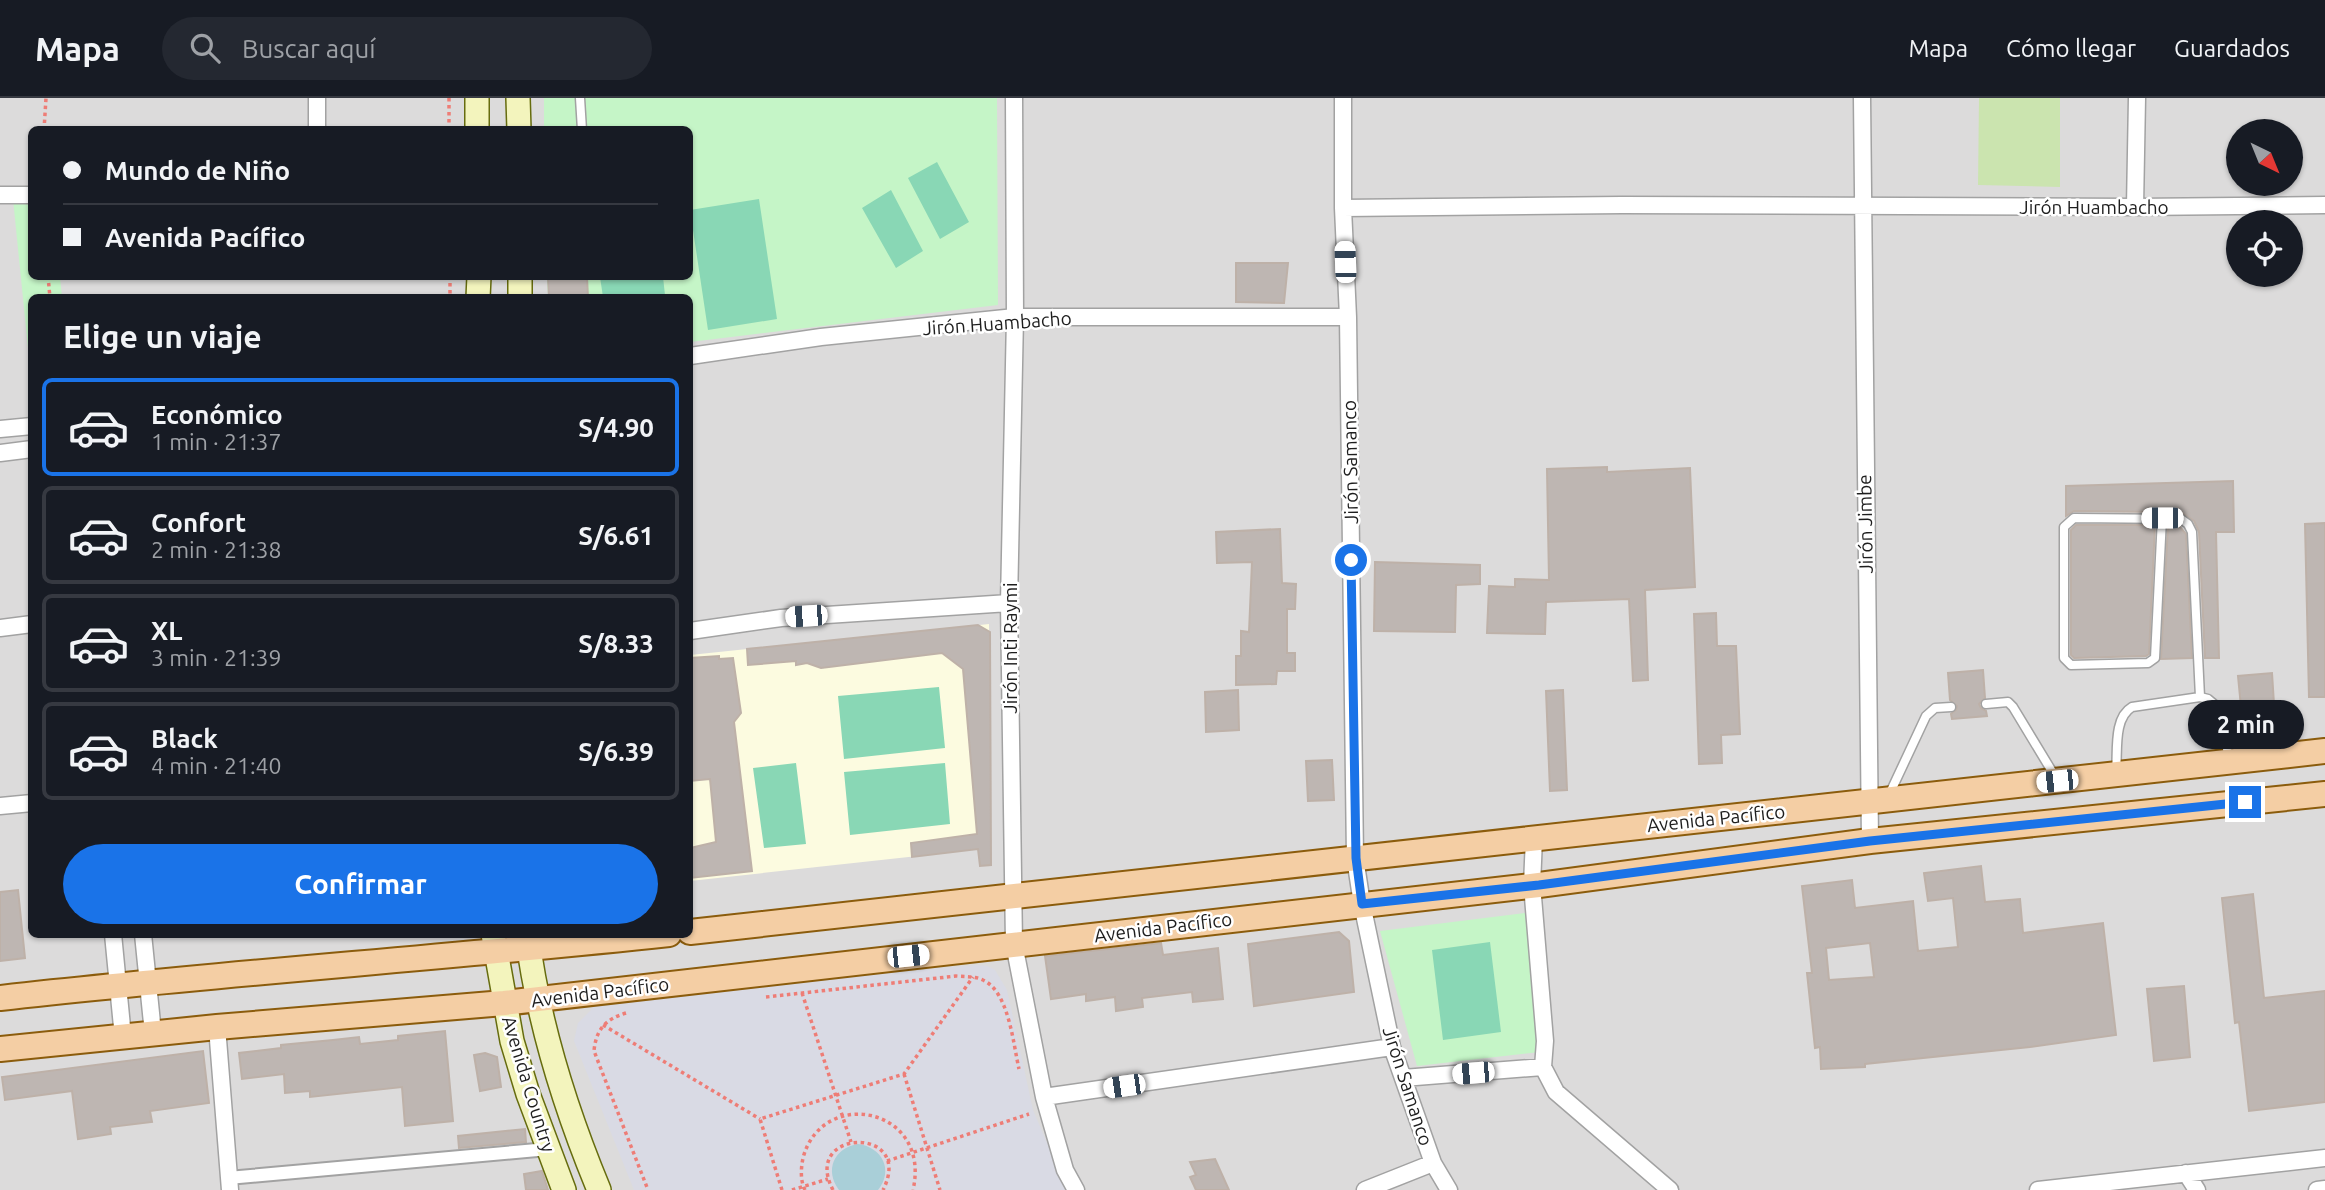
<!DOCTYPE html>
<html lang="es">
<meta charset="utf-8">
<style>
:root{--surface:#171b24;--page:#242831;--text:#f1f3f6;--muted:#9ea1a6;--line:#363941;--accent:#1a73e8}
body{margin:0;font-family:Ubuntu,sans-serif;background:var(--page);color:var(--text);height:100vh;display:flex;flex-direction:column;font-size:26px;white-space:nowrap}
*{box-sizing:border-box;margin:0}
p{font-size:23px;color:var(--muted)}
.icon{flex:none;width:38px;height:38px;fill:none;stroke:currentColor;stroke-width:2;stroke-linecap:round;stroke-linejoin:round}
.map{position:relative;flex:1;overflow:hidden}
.side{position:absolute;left:28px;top:196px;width:665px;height:644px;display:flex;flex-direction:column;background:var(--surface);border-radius:10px;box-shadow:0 2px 5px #0004}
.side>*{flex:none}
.hud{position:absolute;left:28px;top:28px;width:665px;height:154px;border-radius:10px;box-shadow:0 2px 5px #0004;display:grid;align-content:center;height:154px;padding:0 35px;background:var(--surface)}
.needle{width:46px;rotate:137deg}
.buttons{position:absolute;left:2226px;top:21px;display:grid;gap:14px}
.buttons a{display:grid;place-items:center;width:77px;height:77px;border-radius:50%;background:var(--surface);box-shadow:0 2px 5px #0004;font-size:35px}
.end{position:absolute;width:32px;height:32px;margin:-16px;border:9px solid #1a73e8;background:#fff;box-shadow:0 0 0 4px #fff}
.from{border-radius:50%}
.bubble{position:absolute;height:49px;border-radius:24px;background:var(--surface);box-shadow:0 2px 5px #0004;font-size:23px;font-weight:600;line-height:49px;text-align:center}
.car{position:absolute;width:21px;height:42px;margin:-21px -10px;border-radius:9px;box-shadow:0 0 5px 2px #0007;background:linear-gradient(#fff 24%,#345 0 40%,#fff 0 76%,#345 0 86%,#fff 0)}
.hud b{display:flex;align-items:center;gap:24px;height:66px;font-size:26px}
.hud b+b{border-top:2px solid var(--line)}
.hud i{width:18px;height:18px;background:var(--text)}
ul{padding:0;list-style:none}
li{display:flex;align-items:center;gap:21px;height:98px;margin:0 14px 10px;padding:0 21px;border:4px solid var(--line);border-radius:10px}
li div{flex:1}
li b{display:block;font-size:26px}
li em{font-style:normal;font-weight:600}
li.on{border-color:var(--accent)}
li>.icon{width:63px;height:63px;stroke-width:1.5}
h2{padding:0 35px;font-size:32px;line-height:84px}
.cta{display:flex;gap:14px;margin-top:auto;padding:14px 35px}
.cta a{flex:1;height:80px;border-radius:42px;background:var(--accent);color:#fff;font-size:28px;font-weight:600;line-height:80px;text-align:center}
header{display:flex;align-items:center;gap:42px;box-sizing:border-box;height:98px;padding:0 35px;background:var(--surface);border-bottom:2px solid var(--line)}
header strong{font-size:33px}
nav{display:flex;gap:38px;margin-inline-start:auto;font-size:24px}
.search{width:490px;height:63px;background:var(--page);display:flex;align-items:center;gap:18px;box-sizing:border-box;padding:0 24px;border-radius:38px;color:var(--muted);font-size:26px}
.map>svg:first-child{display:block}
.residential{fill:#dcdbdb;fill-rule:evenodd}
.education{fill:#fcfbe0}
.grass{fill:#cbe4af}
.park{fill:#c5f5c7}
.pitch{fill:#89d7b5}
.plaza{fill:#d9dae4}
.water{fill:#a9cfd8}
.building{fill:#beb6b2;stroke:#beb1a8;stroke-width:2;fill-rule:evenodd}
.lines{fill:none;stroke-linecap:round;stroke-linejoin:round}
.service-casing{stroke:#a2a2a2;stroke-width:11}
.pedestrian-casing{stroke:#a2a2a2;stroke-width:16}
.minor-casing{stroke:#a2a2a2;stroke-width:19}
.secondary-casing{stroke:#666c0e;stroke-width:26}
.primary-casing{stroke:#8b5c0c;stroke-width:28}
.path{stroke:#ee7d76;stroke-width:3.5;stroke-dasharray:3.5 3.5;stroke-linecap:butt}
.service{stroke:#fff;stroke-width:8}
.pedestrian{stroke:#fff;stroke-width:12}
.minor{stroke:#fff;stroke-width:16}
.secondary{stroke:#f3f4bd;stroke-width:23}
.primary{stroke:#f4cea4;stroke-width:24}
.route{stroke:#1a73e8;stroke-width:9}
.labels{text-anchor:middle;stroke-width:5;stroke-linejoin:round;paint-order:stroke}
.street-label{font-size:19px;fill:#1e1e1e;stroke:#fff}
</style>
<header>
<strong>Mapa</strong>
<div class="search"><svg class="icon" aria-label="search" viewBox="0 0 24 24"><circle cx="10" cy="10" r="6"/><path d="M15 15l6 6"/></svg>Buscar aquí</div>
<nav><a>Mapa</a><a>Cómo llegar</a><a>Guardados</a></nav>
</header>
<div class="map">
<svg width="2325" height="1092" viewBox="0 0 2325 1092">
<rect width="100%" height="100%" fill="#eeebe5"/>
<path class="residential" d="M0 0H2325V1092H0ZM32 32H690V178H32ZM2238 33H2291V86H2238ZM2238 124H2291V177H2238ZM32 200H690V836H32Z"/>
<path class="education" d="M989 526 991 750 690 783V557Z"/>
<path class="grass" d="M1979 0H2060V89L1978 87Z"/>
<path class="park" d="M544 0H997L998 207 690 244V200L548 199 547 179 690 178V32L544 31Z
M13 101 31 103 32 178 60 179 62 199 32 200 31 280Z
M1525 815 1540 954 1417 968 1380 833Z"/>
<path class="pitch" d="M937 64 969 124 940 141 908 80Z
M891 92 923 153 896 170 862 110Z
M759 101 777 221 708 232 690 112Z
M600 179H663L665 197 603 199Z
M939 589 945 650 844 661 838 598Z
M796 665 806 746 764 750 753 670Z
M945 665 950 726 850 737 844 674Z
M1490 844 1501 934 1443 942 1432 852Z"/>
<path class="plaza" d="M977 867 987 868 995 872 1007 892 1033 1012 1067 1092H634L574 943 578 925 598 905 613 899Z"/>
<path class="water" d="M858 1046C882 1049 894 1072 878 1092H839C824 1072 834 1050 858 1046Z"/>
<path class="building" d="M1236 165H1288L1284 205 1236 204Z
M587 179 588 200H549L548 180Z
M1607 369V374L1690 370 1695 489 1645 492 1648 582 1633 583 1629 501 1546 504 1545 536 1487 535 1489 488 1515 489V481L1549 482 1547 371Z
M2233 383 2234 434H2216L2219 560H2205L2199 434 2194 423 2182 415 2162 414 2074 413 2066 418V388Z
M2325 425V599H2309L2305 426Z
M2076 427H2155L2149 556 2146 558 2074 560 2071 557V432Z
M2168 427 2179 428 2186 436 2192 560 2161 561Z
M1280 431 1282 485 1296 486 1295 511H1287V555H1295V573H1277L1276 586 1236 587V558H1241V533L1249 534 1252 464 1217 465 1216 434Z
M1375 464 1480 467V486L1456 487 1455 534 1374 533Z
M1716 515 1717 548H1736L1740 636 1721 637 1722 665 1699 666 1694 516Z
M978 527 990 534 991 767 980 768 978 751 912 759 911 745 977 736 963 571 942 555 821 570 807 565 796 567V563L748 567 747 551Z
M719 558V561L733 560 741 615 734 624 752 773 690 780V750L716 744 710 681 690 683V560Z
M1983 572 1985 600 1979 606 1981 610 1986 613 1987 618 1952 621 1951 616 1956 612 1957 608 1950 602 1948 575Z
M2272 575 2274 606 2241 609 2238 578Z
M1238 592 1239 632 1206 634 1205 594Z
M1563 592 1567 692 1550 693 1546 593Z
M1332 662 1334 702 1308 703 1306 663Z
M1981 768 1985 804 2020 801 2023 835 2103 825 2116 937 2030 949 1865 966V969L1821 971 1820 949 1815 950 1807 875H1812L1802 788 1852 782 1855 810 1913 803 1918 853 1958 849 1953 800 1928 803 1924 775ZM1870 845 1874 879 1829 882 1826 850Z
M18 792 25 860 0 863V794Z
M2253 796 2264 900 2325 893V1004L2249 1013 2239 924 2235 925 2222 800Z
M1339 834 1349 843 1354 894 1254 908 1248 846Z
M1161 845 1163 857 1218 850 1223 901 1193 904 1192 894 1142 900 1143 909 1116 913 1115 899 1086 903V896L1051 901 1045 858Z
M2184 888 2190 959 2154 963 2147 891Z
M445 933 453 1023 405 1028 402 989 310 999V993L285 995 284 976 242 981 239 955 281 950V947L333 942 359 939 360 946 398 942V938Z
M203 953 209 1005 150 1013 152 1024 110 1029 111 1036 78 1041 72 993 5 1002 2 979Z
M485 955 497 959 501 989 480 993 474 957Z
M525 1031 526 1044 459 1050 458 1038Z
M1215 1061 1229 1092H1196L1190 1079 1196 1077 1190 1064Z
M542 1073 548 1092H526L524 1076Z"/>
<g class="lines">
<defs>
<path id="service" d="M580 0 582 32
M2162 420 2155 560 2148 565 2071 567 2064 560V429L2074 420 2181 421 2188 426 2192 434 2200 599
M1986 606 2008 604 2013 609 2056 680
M2116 673C2118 654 2113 620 2132 609L2200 599 2208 601 2214 606 2230 661
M1889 697 1926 618 1935 610 1951 609"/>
<path id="pedestrian" d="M228 1080 548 1051"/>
<path id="minor" d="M317 0V32
M1014 0 1015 219 1009 505 1014 846 1044 999 1065 1072 1076 1092
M1343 0V110L1348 219 1355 760 1362 806 1392 949 1433 1065 1449 1092
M1862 0 1870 743
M0 97H32
M2135 109 2137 0
M1343 110 1622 107 2135 109 2325 107
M690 258 821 239 1015 219H1348
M0 331 32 328
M0 355 32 351
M0 530 32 526
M690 533 781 520 1009 505
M0 708 32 705
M1534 740 1532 787 1545 943 1543 969 1556 994 1670 1092
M113 836 123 939
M143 836 153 935
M217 929 230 1092
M1403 980 1543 969
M1044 999 1392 949
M2186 1075 2197 1092
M1365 1092 1433 1065
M2038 1092 2325 1060
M2317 1092 2325 1091"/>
<path id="secondary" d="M477 0V32
M518 0 519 32
M478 200 479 178
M520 200V178
M493 836 512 943 528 996 564 1092
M527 836C538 925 565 1010 599 1092"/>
<path id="primary" d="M690 834 2325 653
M0 900C222 875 446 860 669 836
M0 951 217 929 504 905 1539 787 1870 743 2325 696"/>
</defs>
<use href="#service" class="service-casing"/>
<use href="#pedestrian" class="pedestrian-casing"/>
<use href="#minor" class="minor-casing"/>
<use href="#secondary" class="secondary-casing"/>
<use href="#primary" class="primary-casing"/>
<path class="path" d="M449 0V32
M44 32 46 0
M48 178 50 200
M450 178V200
M802 895 851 1044
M766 899 956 878C966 879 975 878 983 882 1009 894 1013 945 1019 971
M626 915C606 921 596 931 594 953L648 1092
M603 927 760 1021
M904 976 940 1092
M887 1063 1029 1016
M782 1092 760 1021 904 976 973 879
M792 1092 828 1081
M805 1092C800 1082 801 1070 803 1060 822 988 932 1009 913 1092
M833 1092C800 1030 916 1027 883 1092"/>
<use href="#service" class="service"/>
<use href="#pedestrian" class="pedestrian"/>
<use href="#minor" class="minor"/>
<use href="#secondary" class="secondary"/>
<use href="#primary" class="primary"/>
</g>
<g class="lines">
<path class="route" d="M1351 462 1356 760 1362 806 1539 787 1870 743 2245 704"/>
</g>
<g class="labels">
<g class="street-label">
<text x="2094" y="116">Jirón Huambacho</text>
<text transform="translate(997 225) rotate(-4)" y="7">Jirón Huambacho</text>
<text transform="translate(1350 364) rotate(-91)" y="7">Jirón Samanco</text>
<text transform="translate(1865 426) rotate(-91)" y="7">Jirón Jimbe</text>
<text transform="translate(1010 550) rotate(-90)" y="7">Jirón Inti Raymi</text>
<text transform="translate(1716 720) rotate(-6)" y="7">Avenida Pacífico</text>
<text transform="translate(1163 829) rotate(-7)" y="7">Avenida Pacífico</text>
<text transform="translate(600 894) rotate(-7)" y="7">Avenida Pacífico</text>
<text transform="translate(529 986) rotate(73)" y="7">Avenida Country</text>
<text transform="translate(1408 988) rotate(72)" y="7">Jirón Samanco</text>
</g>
</g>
</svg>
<div class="buttons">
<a><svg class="needle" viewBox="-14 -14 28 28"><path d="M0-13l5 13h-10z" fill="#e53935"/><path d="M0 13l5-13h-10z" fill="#9ea1a6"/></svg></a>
<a><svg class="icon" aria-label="locate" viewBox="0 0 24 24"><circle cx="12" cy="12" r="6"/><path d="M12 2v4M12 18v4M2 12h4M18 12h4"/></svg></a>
</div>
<i class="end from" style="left:1351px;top:462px"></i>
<i class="end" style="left:2245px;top:704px"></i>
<div class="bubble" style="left:2188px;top:602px;width:116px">2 min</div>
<i class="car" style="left:1345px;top:164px;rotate:358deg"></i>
<i class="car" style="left:2162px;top:420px;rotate:270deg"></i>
<i class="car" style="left:806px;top:518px;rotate:266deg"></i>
<i class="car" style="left:2057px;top:683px;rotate:264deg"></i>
<i class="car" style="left:908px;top:858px;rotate:84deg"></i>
<i class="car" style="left:1473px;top:975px;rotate:265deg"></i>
<i class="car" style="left:1124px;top:988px;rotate:262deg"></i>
<div class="hud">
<b><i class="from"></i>Mundo de Niño</b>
<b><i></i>Avenida Pacífico</b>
</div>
<section class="side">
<h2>Elige un viaje</h2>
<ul>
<li class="on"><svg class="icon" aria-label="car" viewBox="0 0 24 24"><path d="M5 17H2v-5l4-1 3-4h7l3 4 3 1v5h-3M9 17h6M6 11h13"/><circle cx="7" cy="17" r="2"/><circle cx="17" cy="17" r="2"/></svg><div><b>Económico</b><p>1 min · 21:37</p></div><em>S/4.90</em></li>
<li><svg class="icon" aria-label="car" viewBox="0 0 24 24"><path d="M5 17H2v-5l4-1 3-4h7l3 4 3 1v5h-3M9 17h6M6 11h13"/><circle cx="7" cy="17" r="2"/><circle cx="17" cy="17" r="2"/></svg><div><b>Confort</b><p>2 min · 21:38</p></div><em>S/6.61</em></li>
<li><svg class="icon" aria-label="car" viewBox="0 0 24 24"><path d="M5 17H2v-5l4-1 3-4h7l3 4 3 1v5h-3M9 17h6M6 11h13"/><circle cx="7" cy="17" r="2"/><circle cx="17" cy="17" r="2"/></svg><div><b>XL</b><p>3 min · 21:39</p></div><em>S/8.33</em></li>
<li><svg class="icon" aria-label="car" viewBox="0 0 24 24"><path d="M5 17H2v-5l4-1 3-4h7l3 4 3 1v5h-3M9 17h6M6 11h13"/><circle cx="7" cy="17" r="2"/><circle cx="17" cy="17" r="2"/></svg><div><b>Black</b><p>4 min · 21:40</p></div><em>S/6.39</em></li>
</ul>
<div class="cta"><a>Confirmar</a></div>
</section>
</div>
